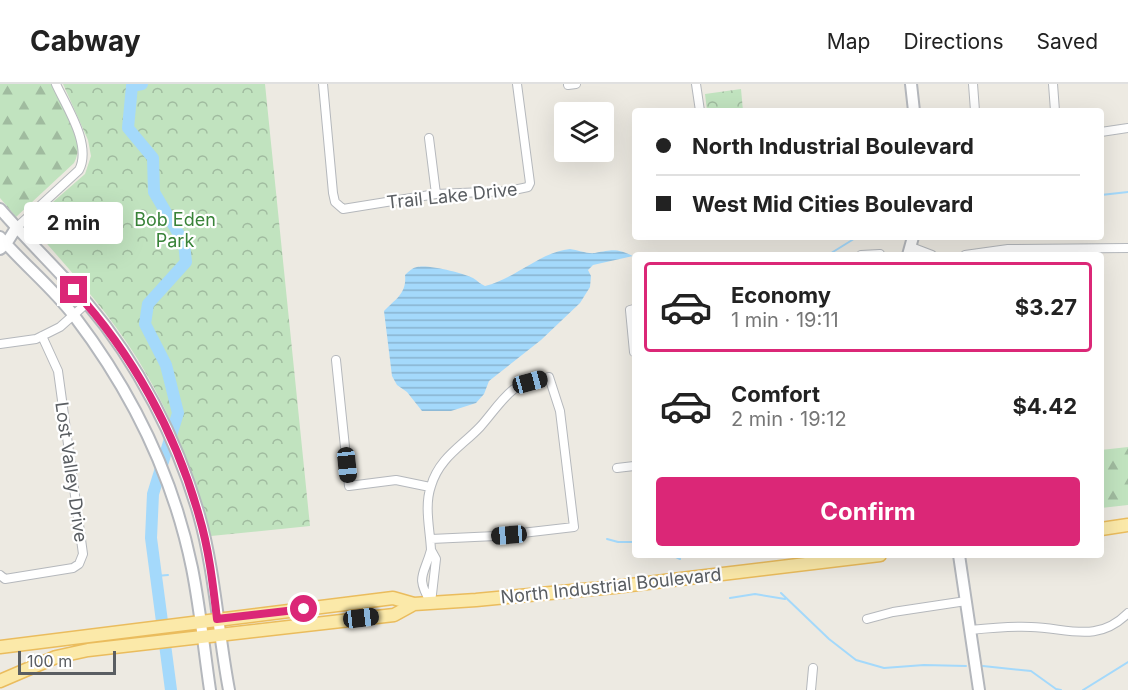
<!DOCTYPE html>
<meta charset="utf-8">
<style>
:root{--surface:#fff;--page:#f6f6f6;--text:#222;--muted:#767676;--line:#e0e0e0;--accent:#db2777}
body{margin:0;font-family:Inter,sans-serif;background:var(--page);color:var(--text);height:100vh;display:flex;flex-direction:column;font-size:22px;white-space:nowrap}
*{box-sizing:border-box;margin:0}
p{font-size:20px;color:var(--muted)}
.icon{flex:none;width:33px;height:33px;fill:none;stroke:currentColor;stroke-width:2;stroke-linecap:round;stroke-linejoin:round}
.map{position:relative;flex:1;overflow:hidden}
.details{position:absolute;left:632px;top:168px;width:472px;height:306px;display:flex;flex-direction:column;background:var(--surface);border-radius:6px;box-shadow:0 6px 24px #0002}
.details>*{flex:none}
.hud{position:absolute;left:632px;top:24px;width:472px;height:132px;border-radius:6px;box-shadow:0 6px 24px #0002;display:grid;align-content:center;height:132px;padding:0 24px;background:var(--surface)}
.tools{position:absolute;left:554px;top:18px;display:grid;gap:12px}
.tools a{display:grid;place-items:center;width:60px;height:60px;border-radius:6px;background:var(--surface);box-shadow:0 6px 24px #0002;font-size:30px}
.scale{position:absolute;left:18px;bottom:15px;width:98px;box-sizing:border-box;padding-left:6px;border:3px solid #5a5e62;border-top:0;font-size:16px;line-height:21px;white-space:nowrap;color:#5a5e62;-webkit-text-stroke:4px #fff;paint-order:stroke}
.end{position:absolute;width:27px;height:27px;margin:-14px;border:8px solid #db2777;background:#fff;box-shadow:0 0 0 3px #fff}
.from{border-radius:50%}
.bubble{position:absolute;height:42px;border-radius:6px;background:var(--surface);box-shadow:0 6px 24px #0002;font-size:20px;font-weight:700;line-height:42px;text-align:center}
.car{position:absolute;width:18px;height:36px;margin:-18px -9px;border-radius:8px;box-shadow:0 0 4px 2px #0007;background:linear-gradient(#222 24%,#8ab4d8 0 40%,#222 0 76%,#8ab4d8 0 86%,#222 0)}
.hud b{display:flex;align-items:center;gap:21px;height:57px;font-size:22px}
.hud b+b{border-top:2px solid var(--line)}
.hud i{width:15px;height:15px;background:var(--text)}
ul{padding:10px 0 0;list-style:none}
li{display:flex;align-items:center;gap:18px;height:90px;margin:0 12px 9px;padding:0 12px;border:3px solid transparent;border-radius:6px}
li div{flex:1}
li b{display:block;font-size:22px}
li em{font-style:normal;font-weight:700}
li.on{border-color:var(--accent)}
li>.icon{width:54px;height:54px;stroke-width:1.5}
.action{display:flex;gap:12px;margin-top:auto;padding:12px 24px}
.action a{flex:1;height:69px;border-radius:6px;background:var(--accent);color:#fff;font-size:24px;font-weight:700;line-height:69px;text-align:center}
header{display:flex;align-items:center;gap:36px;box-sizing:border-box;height:84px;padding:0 30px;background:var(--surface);border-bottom:2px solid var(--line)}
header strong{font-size:28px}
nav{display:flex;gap:33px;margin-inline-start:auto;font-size:21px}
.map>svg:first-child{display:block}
.forest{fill:url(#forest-firs)}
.park{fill:url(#park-crowns)}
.water{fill:url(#water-rules)}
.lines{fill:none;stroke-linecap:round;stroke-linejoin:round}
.stream{stroke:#a4d9fb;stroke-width:2}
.river{stroke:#a4d9fb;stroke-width:12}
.street-casing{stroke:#b5b8bc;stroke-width:10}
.secondary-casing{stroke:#b4b7bc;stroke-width:14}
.primary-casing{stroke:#eabc5d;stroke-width:15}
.street{stroke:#fff;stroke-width:8}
.secondary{stroke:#fff;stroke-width:10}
.primary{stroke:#fbe9a9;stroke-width:12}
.route{stroke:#db2777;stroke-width:8}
.labels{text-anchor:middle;stroke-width:4.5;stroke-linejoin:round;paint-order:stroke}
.street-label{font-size:18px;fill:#5a5e62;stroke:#fff}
.park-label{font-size:18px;fill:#398339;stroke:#fff}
</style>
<header>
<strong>Cabway</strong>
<nav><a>Map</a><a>Directions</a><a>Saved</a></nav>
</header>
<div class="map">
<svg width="1128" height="606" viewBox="0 0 1128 606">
<defs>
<pattern id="forest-firs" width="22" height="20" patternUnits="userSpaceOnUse" patternTransform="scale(1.5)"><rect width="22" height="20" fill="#c1e3bf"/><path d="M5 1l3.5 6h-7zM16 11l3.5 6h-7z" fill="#a0bb9f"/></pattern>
<pattern id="park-crowns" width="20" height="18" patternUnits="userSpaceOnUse" patternTransform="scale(1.5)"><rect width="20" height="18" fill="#c1e3bf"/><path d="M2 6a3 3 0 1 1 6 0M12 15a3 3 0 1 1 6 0" fill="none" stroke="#a0bb9f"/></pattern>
<pattern id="water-rules" width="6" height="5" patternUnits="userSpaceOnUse" patternTransform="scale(1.5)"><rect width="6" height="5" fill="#a4d9fb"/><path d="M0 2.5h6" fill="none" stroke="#89b3cf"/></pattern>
</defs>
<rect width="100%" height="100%" fill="#edeae2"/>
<path class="forest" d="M0 0H54C64 23 87 55 74 79L16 133 0 114Z
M1128 363V421L1101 424V366Z"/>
<path class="park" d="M63 0H265L310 442 211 452C195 396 176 341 147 291 116 235 70 187 29 139L85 90 91 72 88 56Z
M741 5 743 27H707L705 10Z"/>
<path class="water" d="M570 165C578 166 587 170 595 169 613 166 615 164 633 172L593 181 588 186 591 192 590 203 580 219 541 256 489 297 484 310 476 319 451 327H422L407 308 397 301 392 292 384 227C396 215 407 209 405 191 409 187 412 184 417 183 427 180 464 189 473 194 478 197 480 200 485 202 515 195 540 168 570 165Z"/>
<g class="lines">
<path class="stream" d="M1101 111 1128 108
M828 171 857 153
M607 455 618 458H634
M672 471 680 475
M156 492 168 491
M781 509 829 555 856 576 884 584 924 581 966 582
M730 514 755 510 785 515
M983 582 1031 587 1056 605 1061 606
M1083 606 1128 578"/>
<path class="river" d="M142 0 132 2 128 44 153 74 154 108 184 159 186 178 148 220 145 240 166 281 178 329 153 410 151 454 171 606"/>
<defs>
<path id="street" d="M323 0 333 109 335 118 343 125 436 110 509 107 528 103 530 99 517 0
M696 0 700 27
M973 0 975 27
M1053 0 1055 27
M568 1 576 0
M1101 48 1128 44
M429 54 436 110
M16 144 79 86C92 61 67 24 56 0
M911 163 932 171
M861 171 880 170
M965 171 1008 165 1128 164
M634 225 630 226 634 268
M0 260 36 255 60 243 87 219
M336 276 349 402 396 396 430 403
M617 384 634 382
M431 455 496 452 574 443 560 327 549 293C537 296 524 298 514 305 501 315 491 331 480 343 462 362 439 374 431 402 424 422 430 445 431 466
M431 466 436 475 431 519C415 492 424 492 431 466Z
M0 491 5 495 73 484 79 480 83 470 58 287 42 252
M867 535 893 528 966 517
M970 546C990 544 1010 542 1031 543 1068 544 1097 560 1128 529
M811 606 813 584"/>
<path id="secondary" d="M911 0 914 27
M0 125C28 157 59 187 87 219 138 279 177 355 199 431 215 488 218 548 229 606
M0 153C24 181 53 204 75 233 132 308 173 391 192 484 200 524 204 565 210 606
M0 165 6 160 16 144
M908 171 913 153
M959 471 979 606"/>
<path id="primary" d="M1101 445 1128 441
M0 563 393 514 414 520 476 516 614 503 880 471
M0 597 56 573 88 566 394 531 414 520"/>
</defs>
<use href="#street" class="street-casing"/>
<use href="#secondary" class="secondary-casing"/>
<use href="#primary" class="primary-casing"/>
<use href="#street" class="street"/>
<use href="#secondary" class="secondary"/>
<use href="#primary" class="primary"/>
</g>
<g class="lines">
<path class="route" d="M74 206C132 269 176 349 199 432 209 465 213 501 217 535L304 525"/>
</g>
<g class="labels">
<g class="street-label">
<text transform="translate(452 112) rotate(-6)" y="6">Trail Lake Drive</text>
<text transform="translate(71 388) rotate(82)" y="6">Lost Valley Drive</text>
<text transform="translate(611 502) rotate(-6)" y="6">North Industrial Boulevard</text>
</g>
<g class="park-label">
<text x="175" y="142">Bob Eden<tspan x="175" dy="21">Park</tspan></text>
</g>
</g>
</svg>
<div class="tools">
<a><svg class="icon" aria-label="layers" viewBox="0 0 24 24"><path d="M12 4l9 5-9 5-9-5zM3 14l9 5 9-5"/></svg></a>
</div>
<div class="scale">100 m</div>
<i class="end from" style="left:304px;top:525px"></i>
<i class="end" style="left:74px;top:206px"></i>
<div class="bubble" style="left:24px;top:118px;width:99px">2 min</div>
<i class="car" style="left:530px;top:298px;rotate:75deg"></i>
<i class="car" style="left:347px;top:381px;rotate:174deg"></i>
<i class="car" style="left:509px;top:451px;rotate:265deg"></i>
<i class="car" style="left:361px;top:534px;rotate:83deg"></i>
<div class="hud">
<b><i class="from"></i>North Industrial Boulevard</b>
<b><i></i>West Mid Cities Boulevard</b>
</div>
<section class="details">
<ul>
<li class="on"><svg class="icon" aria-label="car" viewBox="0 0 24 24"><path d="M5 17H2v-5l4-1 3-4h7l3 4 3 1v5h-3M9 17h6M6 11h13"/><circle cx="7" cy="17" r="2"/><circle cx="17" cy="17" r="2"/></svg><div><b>Economy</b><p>1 min · 19:11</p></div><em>$3.27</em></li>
<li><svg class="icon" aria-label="car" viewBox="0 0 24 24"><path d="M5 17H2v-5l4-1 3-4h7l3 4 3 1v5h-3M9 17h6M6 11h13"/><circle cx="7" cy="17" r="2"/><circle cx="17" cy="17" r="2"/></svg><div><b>Comfort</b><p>2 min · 19:12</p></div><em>$4.42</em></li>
</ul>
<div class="action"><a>Confirm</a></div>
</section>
</div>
